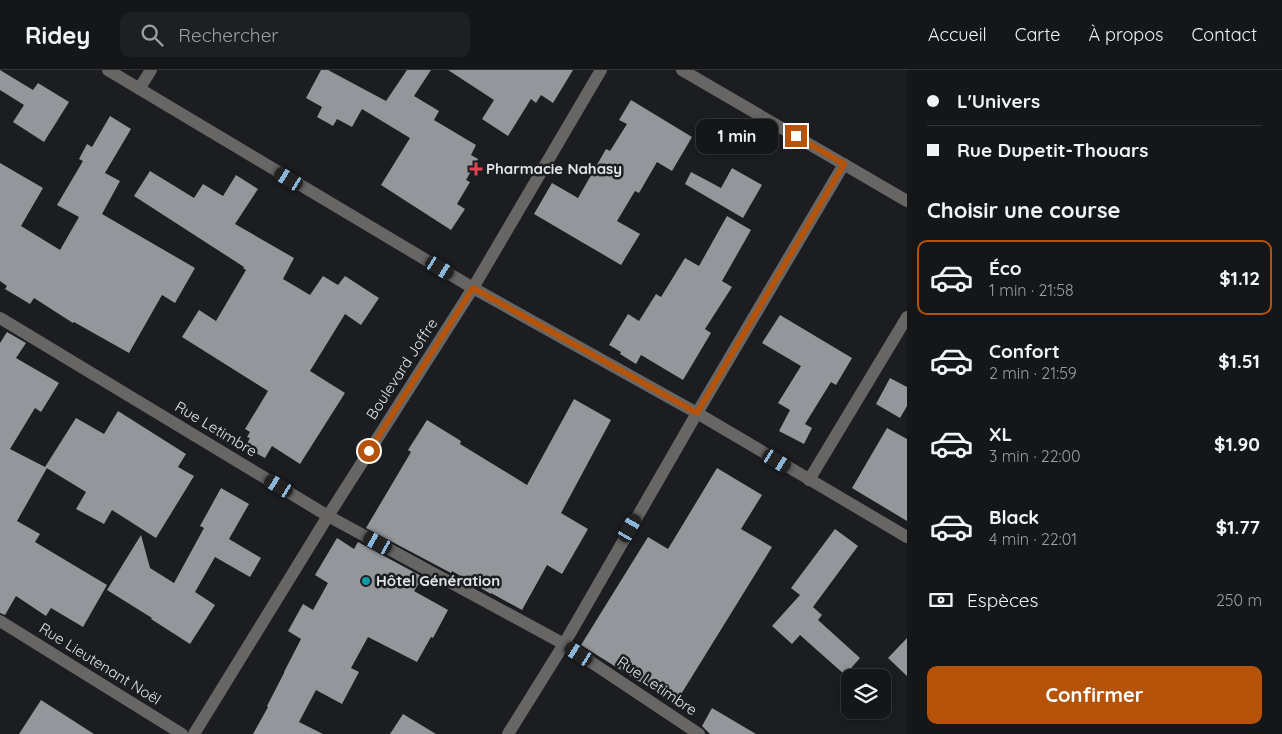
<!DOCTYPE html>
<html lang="fr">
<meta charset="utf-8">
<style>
:root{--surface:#141618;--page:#1d1f21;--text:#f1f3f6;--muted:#9d9fa2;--line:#333537;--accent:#b45309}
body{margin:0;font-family:Quicksand,sans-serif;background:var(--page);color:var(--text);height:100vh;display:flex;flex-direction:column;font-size:19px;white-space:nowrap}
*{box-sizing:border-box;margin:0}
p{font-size:16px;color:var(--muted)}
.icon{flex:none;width:28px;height:28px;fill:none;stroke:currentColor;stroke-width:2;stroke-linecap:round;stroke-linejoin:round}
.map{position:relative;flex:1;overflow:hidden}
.details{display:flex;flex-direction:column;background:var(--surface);width:375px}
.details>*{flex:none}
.hud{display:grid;align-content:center;height:110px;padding:0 20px;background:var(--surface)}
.fabs{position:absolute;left:841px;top:599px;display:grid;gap:10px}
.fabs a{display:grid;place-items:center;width:50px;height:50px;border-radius:10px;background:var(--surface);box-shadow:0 2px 12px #0003,0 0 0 1px var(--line);font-size:25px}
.end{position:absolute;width:22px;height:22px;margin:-11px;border:6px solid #b45309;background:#fff;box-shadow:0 0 0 2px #fff}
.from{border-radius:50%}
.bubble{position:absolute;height:35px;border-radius:10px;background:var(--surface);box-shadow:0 2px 12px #0003,0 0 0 1px var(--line);font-size:16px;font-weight:700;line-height:35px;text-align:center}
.car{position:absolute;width:15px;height:30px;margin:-15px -8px;border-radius:6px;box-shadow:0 0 4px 1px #0007;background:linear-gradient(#222 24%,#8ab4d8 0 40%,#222 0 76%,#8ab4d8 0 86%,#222 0)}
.hud b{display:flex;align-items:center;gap:18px;height:48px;font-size:19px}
.hud b+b{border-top:1px solid var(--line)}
.hud i{width:12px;height:12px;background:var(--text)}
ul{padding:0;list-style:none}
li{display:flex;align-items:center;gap:15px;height:75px;margin:0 10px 8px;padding:0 10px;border:2px solid transparent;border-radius:10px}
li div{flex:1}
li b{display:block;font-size:19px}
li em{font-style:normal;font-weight:700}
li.active{border-color:var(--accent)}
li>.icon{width:45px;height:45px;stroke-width:1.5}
h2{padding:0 20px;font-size:22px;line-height:60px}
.pay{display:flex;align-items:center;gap:12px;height:55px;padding:0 20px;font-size:19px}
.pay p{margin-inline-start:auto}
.cta{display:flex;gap:10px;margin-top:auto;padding:10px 20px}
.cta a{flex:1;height:58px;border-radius:10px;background:var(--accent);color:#fff;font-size:20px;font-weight:700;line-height:58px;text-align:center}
header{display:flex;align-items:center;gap:30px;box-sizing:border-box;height:70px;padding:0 25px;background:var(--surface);border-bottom:1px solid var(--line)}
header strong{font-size:24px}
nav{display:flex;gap:28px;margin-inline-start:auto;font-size:18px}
.search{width:350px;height:45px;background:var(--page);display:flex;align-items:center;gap:12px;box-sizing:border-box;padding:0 18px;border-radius:10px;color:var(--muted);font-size:19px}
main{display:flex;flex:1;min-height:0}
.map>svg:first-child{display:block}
.building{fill:#93969a}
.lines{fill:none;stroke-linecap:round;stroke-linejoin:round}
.minor{stroke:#676665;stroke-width:12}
.route{stroke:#b45309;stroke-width:6}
.health-dot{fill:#e0444e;stroke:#1b1d20;stroke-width:2}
.culture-dot{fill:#0f9aa8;stroke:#1b1d20;stroke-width:2}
.labels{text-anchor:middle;stroke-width:5;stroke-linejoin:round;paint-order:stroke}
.poi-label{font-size:15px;font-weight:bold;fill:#e1e3e5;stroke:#1b1d20;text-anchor:start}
.street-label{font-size:15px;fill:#e1e3e5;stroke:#1b1d20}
</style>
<header>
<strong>Ridey</strong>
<div class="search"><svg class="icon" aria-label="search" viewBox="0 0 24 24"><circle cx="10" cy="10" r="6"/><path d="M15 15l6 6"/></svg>Rechercher</div>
<nav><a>Accueil</a><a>Carte</a><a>À propos</a><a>Contact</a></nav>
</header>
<main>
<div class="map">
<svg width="907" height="664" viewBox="0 0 907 664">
<rect width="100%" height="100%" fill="#1b1d20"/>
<path class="building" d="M0 0 33 20 38 13 69 32 44 72 13 52 24 35 0 20Z
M321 0H328L386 31 407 0H431L414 26 439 41 434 50 476 75 471 85 478 89 466 110 470 112 457 134 465 139 451 160 381 115 410 68 362 39 352 57 337 49 333 56 317 47 322 37 306 28Z
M448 0H573L553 33 541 25 536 33 531 29 508 66 482 49 494 30Z
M631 30 692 67 672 101 657 92 639 123 635 121 617 151 640 164 621 195 534 144 552 113 578 128 606 79 610 81 627 54 619 50Z
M110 46 131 59 105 103 120 111 102 144 195 198 175 233 162 225 129 283 74 252 73 253 34 228 30 234 5 219 7 216 0 211V93L43 118 21 156 60 180 79 147 57 135 83 91 79 89 87 74 92 77Z
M732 98 762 115 743 148 685 114 691 102 721 118Z
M150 101 194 128 203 114 223 126 236 105 258 119 235 154 294 188 283 209 310 225 323 206 338 215 345 206 379 228 361 255 345 244 310 301 345 323 300 394 272 376 265 388 245 377 250 368 247 367 250 362 245 359 268 321 182 267 199 240 216 251 246 200 243 198 244 197 134 126Z
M727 146 751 160 722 211 732 217 705 259 711 263 683 310 641 285 636 294 620 284 621 282 609 275 628 244 639 251 656 224 661 227 685 188 699 196Z
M780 245 852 288 836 315 831 312 805 354 812 358 804 374 779 361 790 340 778 333 801 296 762 273Z
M7 262 26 273 16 288 59 313 41 342 35 338 10 379 47 398 17 451 40 464 35 472 107 515 83 557 51 538 46 546 16 526 5 545 0 543V273Z
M890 308 907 317V336L900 348 876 334Z
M574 329 611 350 561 443 588 459 562 504 547 495 522 540 491 523V524L452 501 451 503 366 458 411 382 408 380 427 350 461 371 460 374 527 415Z
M118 341 186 384 178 397 194 406 156 468 112 440 104 454 76 439 86 422 45 397 76 348 104 364Z
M887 358 907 369V451L852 418Z
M717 398 762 425 741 459 772 477 675 634 581 575 648 467 668 479Z
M221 418 249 434 229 469 261 488 250 507 215 487 195 522 215 535 190 574 151 549 152 548 107 520 141 465 150 498 174 513 204 458 200 456Z
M835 459 858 476 813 537 822 545 818 550 860 588 845 605 800 565 792 574 772 556 800 525 791 518Z
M337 468 354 479 358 472 423 507 414 521 448 540 433 568 431 567 417 592 368 567 351 598 359 602 342 634 316 620 299 652 323 664H253L268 637 267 636 284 603V602L301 569 288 561 303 534 313 540 328 513 315 505Z
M907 568V606L888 588Z
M41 630 94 664H19Z
M712 638 756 664H710L702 656Z
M403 644 436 664H390Z"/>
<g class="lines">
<path class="minor" d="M108 0 473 218 697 343 907 467
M682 0 907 131
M139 19 151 0
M0 248 328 446 564 574 699 664
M809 410 907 247
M0 551 182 664
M194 664 328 446 473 218 601 0
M508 664 564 574 697 343 844 94"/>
</g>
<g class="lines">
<path class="route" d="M369 381 473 218 697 343 844 94 796 66"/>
</g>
<path class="health-dot" d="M473.5 91.5h5v5h5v5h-5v5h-5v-5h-5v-5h5z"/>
<circle class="culture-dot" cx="366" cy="511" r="5"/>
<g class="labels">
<g class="poi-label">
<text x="486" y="104">Pharmacie Nahasy</text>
<text x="376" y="516">Hôtel Génération</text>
</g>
<g class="street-label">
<text transform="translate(402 299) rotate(-57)" y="5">Boulevard Joffre</text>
<text transform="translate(216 359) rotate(31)" y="5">Rue Letimbre</text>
<text transform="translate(100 594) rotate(32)" y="5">Rue Lieutenant Noël</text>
<text transform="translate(657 616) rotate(34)" y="5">Rue Letimbre</text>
</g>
</g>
</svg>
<div class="fabs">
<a><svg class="icon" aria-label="layers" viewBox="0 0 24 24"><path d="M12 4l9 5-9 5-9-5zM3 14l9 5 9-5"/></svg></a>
</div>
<i class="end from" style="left:369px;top:381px"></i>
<i class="end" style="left:796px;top:66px"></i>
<div class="bubble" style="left:696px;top:49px;width:82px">1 min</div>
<i class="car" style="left:289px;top:109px;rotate:301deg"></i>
<i class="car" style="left:440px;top:198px;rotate:121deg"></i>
<i class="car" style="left:777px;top:391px;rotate:121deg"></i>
<i class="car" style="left:279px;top:416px;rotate:301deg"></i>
<i class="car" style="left:630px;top:458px;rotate:30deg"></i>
<i class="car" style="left:378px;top:473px;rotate:299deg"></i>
<i class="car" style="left:579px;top:584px;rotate:303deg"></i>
</div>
<section class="details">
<div class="hud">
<b><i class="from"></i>L'Univers</b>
<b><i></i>Rue Dupetit-Thouars</b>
</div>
<h2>Choisir une course</h2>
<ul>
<li class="active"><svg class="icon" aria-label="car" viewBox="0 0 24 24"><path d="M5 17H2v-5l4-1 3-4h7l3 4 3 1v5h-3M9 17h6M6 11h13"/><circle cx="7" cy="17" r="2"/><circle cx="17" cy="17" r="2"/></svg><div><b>Éco</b><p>1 min · 21:58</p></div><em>$1.12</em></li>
<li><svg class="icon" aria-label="car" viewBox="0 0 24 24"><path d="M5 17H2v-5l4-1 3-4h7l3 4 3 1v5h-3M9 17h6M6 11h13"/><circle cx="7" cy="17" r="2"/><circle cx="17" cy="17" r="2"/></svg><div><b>Confort</b><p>2 min · 21:59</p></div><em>$1.51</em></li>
<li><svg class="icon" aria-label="car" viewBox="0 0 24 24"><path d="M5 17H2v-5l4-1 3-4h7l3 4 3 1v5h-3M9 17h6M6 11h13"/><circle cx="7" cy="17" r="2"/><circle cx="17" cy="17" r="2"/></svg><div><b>XL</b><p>3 min · 22:00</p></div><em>$1.90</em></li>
<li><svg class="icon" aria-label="car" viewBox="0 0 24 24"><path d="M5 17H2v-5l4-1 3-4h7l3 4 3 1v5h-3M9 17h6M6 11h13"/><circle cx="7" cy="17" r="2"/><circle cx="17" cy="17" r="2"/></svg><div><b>Black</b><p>4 min · 22:01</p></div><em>$1.77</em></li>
</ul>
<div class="pay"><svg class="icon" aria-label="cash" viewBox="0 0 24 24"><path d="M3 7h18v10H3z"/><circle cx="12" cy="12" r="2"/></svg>Espèces<p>250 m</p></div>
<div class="cta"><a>Confirmer</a></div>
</section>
</main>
